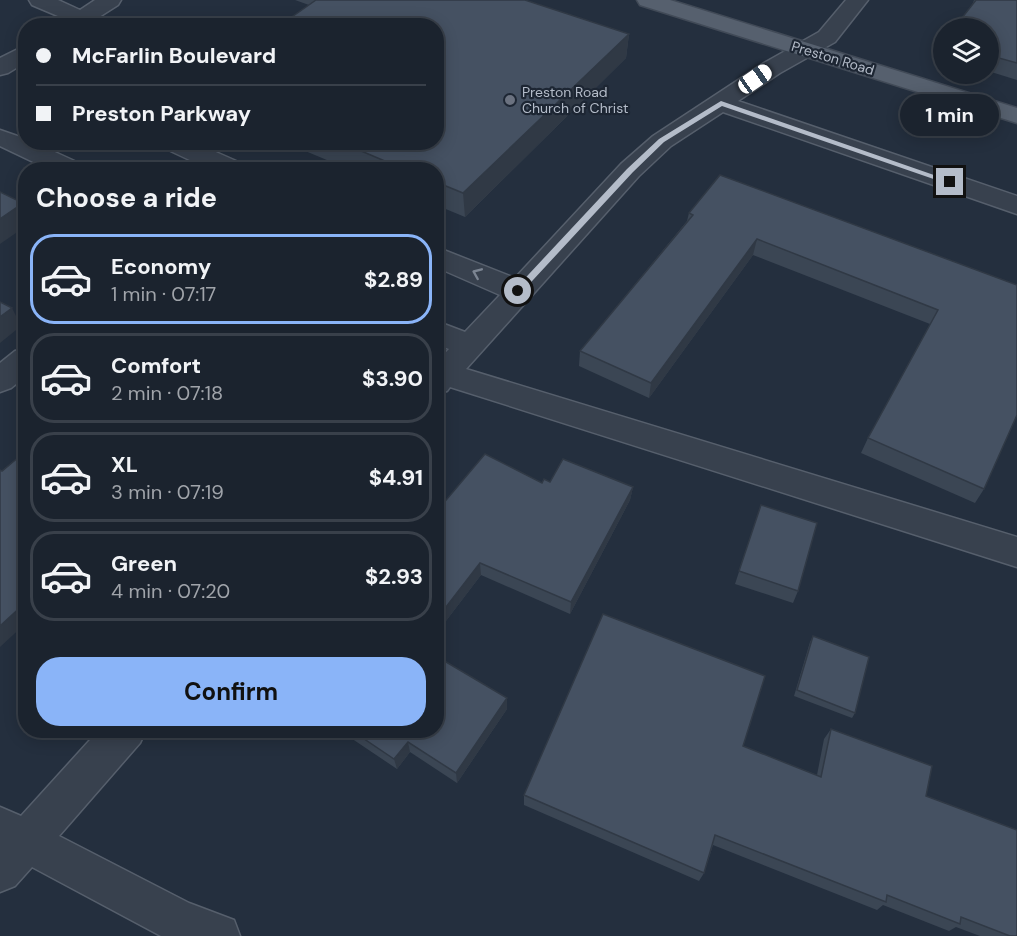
<!DOCTYPE html>
<meta charset="utf-8">
<style>
:root{--surface:#1b232e;--page:#242b36;--text:#f1f3f6;--muted:#a0a4aa;--line:#39404a;--accent:#8ab4f8}
body{margin:0;font-family:"DM Sans",sans-serif;background:var(--page);color:var(--text);height:100vh;display:flex;flex-direction:column;font-size:22px;white-space:nowrap}
*{box-sizing:border-box;margin:0}
p{font-size:20px;color:var(--muted)}
.icon{flex:none;width:33px;height:33px;fill:none;stroke:currentColor;stroke-width:2;stroke-linecap:round;stroke-linejoin:round}
.map{position:relative;flex:1;overflow:hidden}
.drawer{position:absolute;left:18px;top:162px;width:426px;height:576px;display:flex;flex-direction:column;background:var(--surface);border-radius:24px;box-shadow:0 3px 15px #0003,0 0 0 2px var(--line)}
.drawer>*{flex:none}
.guide{position:absolute;left:18px;top:18px;width:426px;height:132px;border-radius:24px;box-shadow:0 3px 15px #0003,0 0 0 2px var(--line);display:grid;align-content:center;height:132px;padding:0 18px;background:var(--surface)}
.fabs{position:absolute;left:933px;top:18px;display:grid;gap:12px}
.fabs a{display:grid;place-items:center;width:66px;height:66px;border-radius:50%;background:var(--surface);box-shadow:0 3px 15px #0003,0 0 0 2px var(--line);font-size:30px}
.end{position:absolute;width:27px;height:27px;margin:-14px;border:8px solid #b4bcc9;background:#111;box-shadow:0 0 0 3px #111}
.from{border-radius:50%}
.bubble{position:absolute;height:42px;border-radius:21px;background:var(--surface);box-shadow:0 3px 15px #0003,0 0 0 2px var(--line);font-size:20px;font-weight:700;line-height:42px;text-align:center}
.car{position:absolute;width:18px;height:36px;margin:-18px -9px;border-radius:8px;box-shadow:0 0 4px 2px #0007;background:linear-gradient(#fff 24%,#345 0 40%,#fff 0 76%,#345 0 86%,#fff 0)}
.guide b{display:flex;align-items:center;gap:21px;height:57px;font-size:22px}
.guide b+b{border-top:2px solid var(--line)}
.guide i{width:15px;height:15px;background:var(--text)}
ul{padding:0;list-style:none}
li{display:flex;align-items:center;gap:18px;height:90px;margin:0 12px 9px;padding:0 6px;border:3px solid var(--line);border-radius:24px}
li div{flex:1}
li b{display:block;font-size:22px}
li em{font-style:normal;font-weight:700}
li.active{border-color:var(--accent)}
li>.icon{width:54px;height:54px;stroke-width:1.5}
h2{padding:0 18px;font-size:27px;line-height:72px}
.button{display:flex;gap:12px;margin-top:auto;padding:12px 18px}
.button a{flex:1;height:69px;border-radius:24px;background:var(--accent);color:#111;font-size:24px;font-weight:700;line-height:69px;text-align:center}
.map>svg:first-child{display:block}
.lines{fill:none;stroke-linecap:round;stroke-linejoin:round}
.minor-casing{stroke:#565f6c;stroke-width:3}
.major-casing{stroke:#414a57;stroke-width:3}
.minor{fill:#38414e;fill-rule:evenodd}
.major{fill:#56606e;fill-rule:evenodd}
.wall{fill:#3b4654}
.shaded-wall{fill:#303945}
.building{fill:#455162;stroke:#303945;stroke-width:1.5}
.oneway{stroke:#7c8592}
.route{fill:#b4bcc9}
.worship-dot{fill:#6b7280;stroke:#1d2633;stroke-width:2}
.labels{text-anchor:middle;stroke-width:4.5;stroke-linejoin:round;paint-order:stroke}
.far-street-label{font-size:14px;fill:#b4bcc9;stroke:#1d2633}
.far-poi-label{font-size:14px;fill:#b4bcc9;stroke:#1d2633;text-anchor:start}
</style>
<div class="map">
<svg width="1017" height="936" viewBox="0 0 1017 936">
<rect width="100%" height="100%" fill="#242f3e"/>
<g class="lines">
<defs>
<path id="minor" d="M29 0H58L80 10 95 0H121L118 5 85 26H58L65 19 32 5Z
M846 0H868L835 42 780 73 738 101 1017 196V214L723 112 671 146 639 176 466 369 1017 537V567L450 387 447 391 436 394V363L449 349 436 344V321L465 332 500 295 436 267V247L515 278 621 164 653 136 764 63 819 32Z
M26 45V62L8 73 0 75V58Z
M0 130 26 139V142H33L81 164 85 170H50L0 146Z
M159 142H193L243 164 247 170H211L162 147Z
M26 348V376L11 388 0 392V363L15 351Z
M99 730H146L140 743 59 836 189 903 234 920 240 936H161L32 867 15 886 0 892V807L21 816Z"/>
<path id="major" d="M637 0H670L1017 108V123L640 5Z"/>
</defs>
<use href="#minor" class="minor-casing"/>
<use href="#major" class="major-casing"/>
<use href="#minor" class="minor"/>
<use href="#major" class="major"/>
</g>
<path class="wall" d="M295 0H525L629 34 626 58 465 217 436 205V170H351L298 148V145L291 142H436L309 5Z
M974 0H1017V80L988 71V28L972 5Z
M944 43V57L939 56Z
M689 213 1017 285 984 489 975 503 861 453 868 438 930 324 753 255 649 398 579 366 580 351 687 221Z
M550 482 633 487 630 500 570 614 481 575 436 634V512Z
M761 505 798 591 793 603 735 584Z
M813 636 855 713 852 718 794 696 810 642Z
M507 698V709L457 783 410 752 397 769 339 730H436Z
M831 729 926 796 1017 936H980L956 927 949 931 883 905 877 910 713 845 704 873 699 881 524 805V795L743 746 817 775 824 739Z"/>
<path class="shaded-wall" d="M629 34 626 58 465 217 463 193Z
M23 203 26 208V226L0 244V219Z
M757 239 753 255 649 398 651 383Z
M12 308 21 326 0 343V317Z
M633 487 630 500 570 614 571 602Z
M480 563 481 575 436 634V620Z
M26 602V623L0 647V626Z
M507 698V709L457 783 456 773Z
M408 742 410 752 397 769 394 759Z"/>
<path class="building" d="M316 0H525L629 34 463 193 436 182V170H406L340 142H436V26H279Z
M976 0H1017V63L988 55V28H954Z
M720 175 1017 285V415L984 489 868 438 938 310 757 239 651 383 580 351 693 215 689 213Z
M0 192 23 203 0 219Z
M0 302 12 308 0 317Z
M26 451V602L0 626V470L2 471Z
M485 454 542 483 544 479 550 482 563 459 633 487 571 602 480 563 436 620V512Z
M761 505 817 523 798 591 739 571Z
M603 614 765 676 743 746 821 777 831 729 932 766 926 796 1017 830V936H1010L961 917 960 924 887 895 886 902 715 835 704 873 524 795Z
M813 636 869 657 855 713 797 690Z
M436 656 507 698 456 773 408 742 394 759 351 730H436Z"/>
<defs><path id="oneway-chevron" d="M-2-3.5L2.5 0L-2 3.5" fill="none" stroke-width="1.6" stroke-linecap="round" stroke-linejoin="round" transform="scale(1.5)"/></defs>
<use class="oneway" href="#oneway-chevron" transform="translate(477 273) rotate(-157)"/>
<path class="route" d="M721 101 954 182 948 184 722 106 664 142 633 172 521 293H515V289L627 169 659 139Z"/>
<circle class="worship-dot" cx="510" cy="100" r="6"/>
<g class="labels">
<g class="far-street-label">
<text transform="translate(833 58) rotate(17)" y="5">Preston Road</text>
</g>
<g class="far-poi-label">
<text x="522" y="97">Preston Road<tspan x="522" dy="16">Church of Christ</tspan></text>
</g>
</g>
</svg>
<div class="fabs">
<a><svg class="icon" aria-label="layers" viewBox="0 0 24 24"><path d="M12 4l9 5-9 5-9-5zM3 14l9 5 9-5"/></svg></a>
</div>
<i class="end from" style="left:518px;top:291px"></i>
<i class="end" style="left:950px;top:182px"></i>
<div class="bubble" style="left:900px;top:94px;width:99px">1 min</div>
<i class="car" style="left:755px;top:79px;rotate:55deg"></i>
<div class="guide">
<b><i class="from"></i>McFarlin Boulevard</b>
<b><i></i>Preston Parkway</b>
</div>
<section class="drawer">
<h2>Choose a ride</h2>
<ul>
<li class="active"><svg class="icon" aria-label="car" viewBox="0 0 24 24"><path d="M5 17H2v-5l4-1 3-4h7l3 4 3 1v5h-3M9 17h6M6 11h13"/><circle cx="7" cy="17" r="2"/><circle cx="17" cy="17" r="2"/></svg><div><b>Economy</b><p>1 min · 07:17</p></div><em>$2.89</em></li>
<li><svg class="icon" aria-label="car" viewBox="0 0 24 24"><path d="M5 17H2v-5l4-1 3-4h7l3 4 3 1v5h-3M9 17h6M6 11h13"/><circle cx="7" cy="17" r="2"/><circle cx="17" cy="17" r="2"/></svg><div><b>Comfort</b><p>2 min · 07:18</p></div><em>$3.90</em></li>
<li><svg class="icon" aria-label="car" viewBox="0 0 24 24"><path d="M5 17H2v-5l4-1 3-4h7l3 4 3 1v5h-3M9 17h6M6 11h13"/><circle cx="7" cy="17" r="2"/><circle cx="17" cy="17" r="2"/></svg><div><b>XL</b><p>3 min · 07:19</p></div><em>$4.91</em></li>
<li><svg class="icon" aria-label="car" viewBox="0 0 24 24"><path d="M5 17H2v-5l4-1 3-4h7l3 4 3 1v5h-3M9 17h6M6 11h13"/><circle cx="7" cy="17" r="2"/><circle cx="17" cy="17" r="2"/></svg><div><b>Green</b><p>4 min · 07:20</p></div><em>$2.93</em></li>
</ul>
<div class="button"><a>Confirm</a></div>
</section>
</div>
